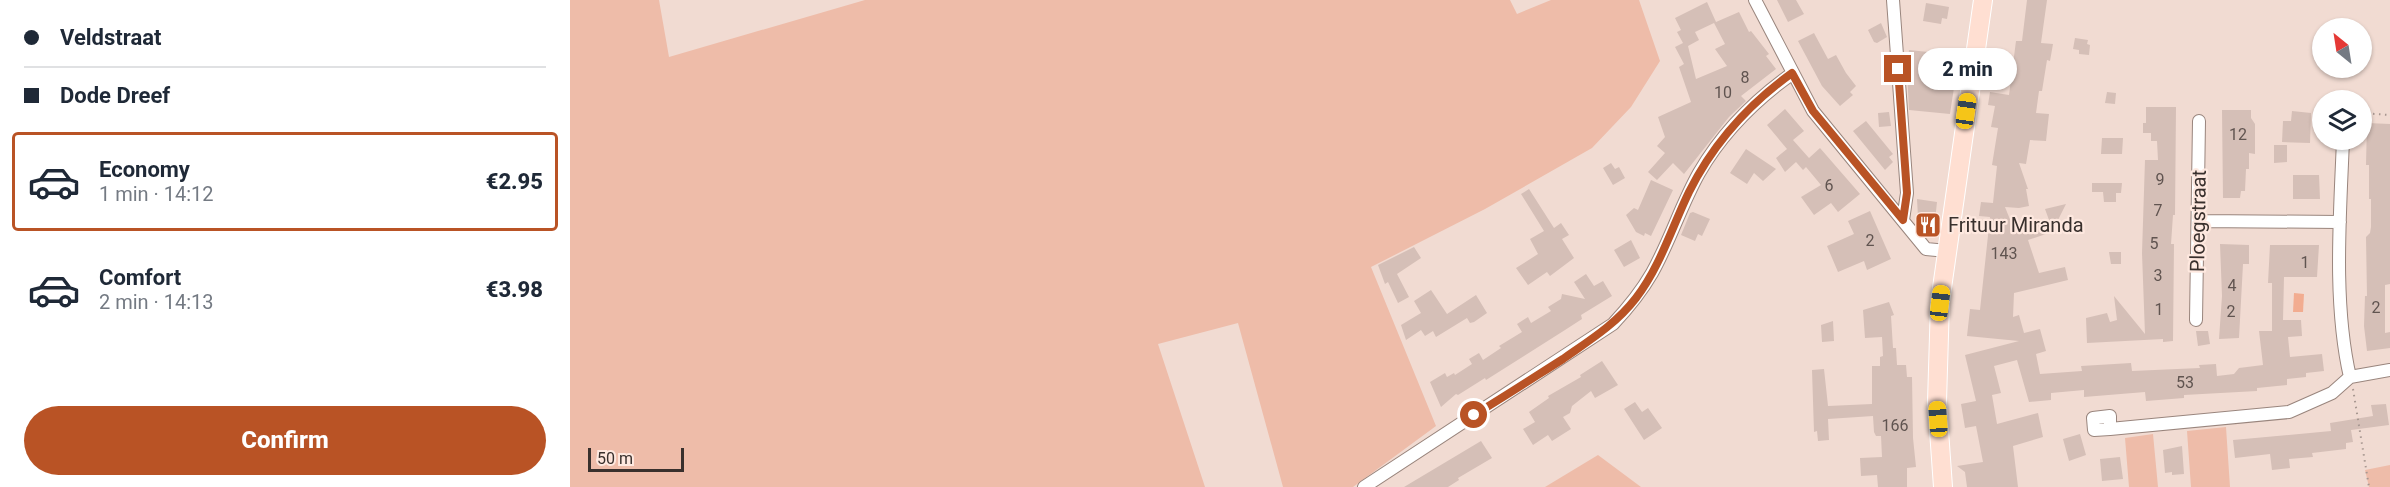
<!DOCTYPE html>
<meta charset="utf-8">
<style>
:root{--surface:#fff;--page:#f2f2f3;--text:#1f2937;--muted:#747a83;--line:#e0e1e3;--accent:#b95325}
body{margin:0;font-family:Roboto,sans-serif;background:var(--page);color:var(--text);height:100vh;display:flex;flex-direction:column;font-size:22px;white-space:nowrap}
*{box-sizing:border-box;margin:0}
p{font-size:20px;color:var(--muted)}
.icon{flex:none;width:33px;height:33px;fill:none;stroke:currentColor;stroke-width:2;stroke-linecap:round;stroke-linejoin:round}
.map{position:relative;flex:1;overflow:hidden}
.drawer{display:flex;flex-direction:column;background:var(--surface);width:570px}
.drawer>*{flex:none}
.hud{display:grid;align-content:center;height:132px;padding:0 24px;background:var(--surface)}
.needle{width:39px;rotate:330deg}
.buttons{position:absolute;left:1742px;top:18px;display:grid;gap:12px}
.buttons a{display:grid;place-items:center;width:60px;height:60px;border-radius:50%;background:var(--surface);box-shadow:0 2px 4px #0004;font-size:30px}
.scale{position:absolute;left:18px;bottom:15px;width:96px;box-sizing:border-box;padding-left:6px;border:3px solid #39302d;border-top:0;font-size:16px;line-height:21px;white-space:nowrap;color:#39302d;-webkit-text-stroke:4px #fee8df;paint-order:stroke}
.end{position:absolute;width:27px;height:27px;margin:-14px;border:8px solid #b95325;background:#fff;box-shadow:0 0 0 3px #fff}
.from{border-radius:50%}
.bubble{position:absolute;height:42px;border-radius:21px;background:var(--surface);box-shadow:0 2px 4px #0004;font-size:20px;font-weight:800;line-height:42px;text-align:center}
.car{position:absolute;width:18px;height:36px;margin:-18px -9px;border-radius:8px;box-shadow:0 0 4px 2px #0007;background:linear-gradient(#f5c518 24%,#345 0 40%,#f5c518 0 76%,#345 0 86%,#f5c518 0)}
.hud b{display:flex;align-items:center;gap:21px;height:57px;font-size:22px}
.hud b+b{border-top:2px solid var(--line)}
.hud i{width:15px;height:15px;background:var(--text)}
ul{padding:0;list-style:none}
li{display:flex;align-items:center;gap:18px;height:99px;margin:0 12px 9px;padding:0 12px;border:3px solid transparent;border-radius:6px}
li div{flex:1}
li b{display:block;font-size:22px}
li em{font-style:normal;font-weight:800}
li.selected{border-color:var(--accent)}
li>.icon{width:54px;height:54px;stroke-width:1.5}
.action{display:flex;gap:12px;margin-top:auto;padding:12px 24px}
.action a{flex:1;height:69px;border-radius:36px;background:var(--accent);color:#fff;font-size:24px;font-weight:800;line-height:69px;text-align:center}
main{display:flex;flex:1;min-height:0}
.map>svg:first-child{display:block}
.green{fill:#eebca9}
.water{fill:#f2ac90}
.building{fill:#d5bfb7;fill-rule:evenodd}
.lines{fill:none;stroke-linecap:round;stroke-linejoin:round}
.minor-casing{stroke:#99857d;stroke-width:14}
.primary-casing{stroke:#fff;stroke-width:20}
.path{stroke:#a79790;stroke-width:2;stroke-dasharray:1.5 4.5;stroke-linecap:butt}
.minor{stroke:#fff;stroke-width:12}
.primary{stroke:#ffdfd2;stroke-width:18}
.route{stroke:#b95325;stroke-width:8}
.labels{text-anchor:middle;stroke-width:4.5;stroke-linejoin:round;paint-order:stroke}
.number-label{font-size:16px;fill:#605450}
.street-label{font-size:20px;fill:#39302d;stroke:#fee8df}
.poi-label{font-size:20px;fill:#39302d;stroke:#fee8df;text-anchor:start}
</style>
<main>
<section class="drawer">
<div class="hud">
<b><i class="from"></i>Veldstraat</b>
<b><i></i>Dode Dreef</b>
</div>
<ul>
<li class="selected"><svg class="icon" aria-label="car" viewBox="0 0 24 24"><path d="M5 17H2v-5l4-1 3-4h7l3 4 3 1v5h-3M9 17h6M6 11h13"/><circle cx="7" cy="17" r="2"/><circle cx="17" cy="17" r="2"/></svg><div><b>Economy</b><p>1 min · 14:12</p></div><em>€2.95</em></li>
<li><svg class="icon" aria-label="car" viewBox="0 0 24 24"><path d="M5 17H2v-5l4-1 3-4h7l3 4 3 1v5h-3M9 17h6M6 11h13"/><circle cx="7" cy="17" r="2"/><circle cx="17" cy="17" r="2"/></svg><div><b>Comfort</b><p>2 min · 14:13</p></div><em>€3.98</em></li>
</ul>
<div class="action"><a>Confirm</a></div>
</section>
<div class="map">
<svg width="1820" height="487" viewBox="0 0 1820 487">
<rect width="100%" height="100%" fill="#f1dbd2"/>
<path class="green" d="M0 0H89L99 57 295 0H940L947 14 981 0H1069L1090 61 1061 107 1022 148 915 209 801 267 866 426 783 487H713L668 323 588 344 635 487H0Z
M1656 427 1660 487H1621L1617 431Z
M1583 434 1588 487H1559L1555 438Z
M1028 455 1071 487H975Z
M1820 465V487H1799L1795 470Z"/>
<path class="water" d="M1724 293 1734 294 1733 312H1723Z"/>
<path class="building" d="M1207 0H1226L1234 14 1218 22Z
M1457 0H1477L1471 43 1483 44 1480 61 1477 60 1472 91H1469L1466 113 1479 114 1476 141 1460 140 1456 164 1449 163 1458 189H1456L1459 206 1449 208 1435 207 1445 232 1479 220 1475 209 1496 204 1482 232 1458 240 1469 273 1495 267 1498 280 1444 293 1443 317 1449 315 1454 333 1470 329 1476 351 1466 354 1470 374 1512 371 1511 366 1561 363 1562 371 1630 368 1629 365 1646 364 1647 376 1664 374 1669 368 1693 365 1689 331H1702V283H1698L1700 245H1749L1747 277H1714L1713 320H1731L1732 336 1718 337 1720 357 1752 354 1754 371 1736 373V377L1717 379V385L1687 388V391L1614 395V398L1576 401 1575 392 1514 397V390L1481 393V400L1459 402 1447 360 1424 366 1431 393 1422 395 1427 424 1468 413 1473 437 1443 446 1448 487H1397L1395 472 1387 466 1413 462 1406 426 1395 428 1391 404 1406 401 1395 355 1449 341 1397 336 1400 309 1410 310 1420 217 1409 216 1411 202 1423 203 1427 166 1422 165 1428 128 1421 127 1425 106 1418 105 1420 92 1439 95 1446 41H1452Z
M1137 2 1146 22 1169 12 1179 32 1181 31 1199 54 1196 56 1206 69 1171 96 1176 101 1159 117 1114 174 1103 163 1087 180 1078 172 1095 153 1087 146 1095 137 1088 117 1121 102 1109 67 1114 64 1105 47 1113 43 1107 32 1111 30 1105 18ZM1144 23 1155 44 1145 49 1157 66 1126 79 1118 46 1129 40 1125 32Z
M1356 3 1379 7 1377 19 1372 18 1371 24 1353 21Z
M1311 23 1317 37 1307 43 1304 42 1298 30Z
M1244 33 1258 59 1266 55 1276 73 1286 86 1280 92 1283 95 1270 106 1252 86 1228 41Z
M1505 38 1518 40 1517 44 1520 45 1519 55 1509 54V50L1503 49Z
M1339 50 1368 53 1367 58 1388 61 1380 114 1339 110 1337 72Z
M1537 92 1546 93 1545 104 1535 103Z
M1576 107H1606L1605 215H1603L1601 244H1604L1603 341 1593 342V339L1517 343 1516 318 1537 313 1540 322 1547 320 1544 296 1575 334 1572 253 1575 160H1588L1587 141H1581V133H1573V123H1576Z
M1215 109 1234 131 1223 140 1239 158 1250 148 1290 194 1268 212 1261 203 1244 215 1231 197 1251 185 1236 167 1233 170 1226 162 1215 172 1206 158 1217 149 1197 125Z
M1652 110H1681V118L1685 124V154L1679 153V169H1676L1675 191H1671L1670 198H1653Z
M1722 111 1741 113 1740 143 1712 142 1713 121H1721Z
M1319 112 1321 126 1309 127 1308 113Z
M1296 121 1323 154 1319 157 1323 162 1315 170 1283 131Z
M1797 123 1820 124V284L1815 285V333L1820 332V348L1797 351 1794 326 1795 296H1797L1796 237 1800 233 1801 227V199H1799V165H1796Z
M1532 138H1553L1552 154H1531Z
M1704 145H1717V162L1704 163Z
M1176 149 1206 169 1193 181 1184 173 1177 184 1160 173Z
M1041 163 1045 169 1049 167 1055 178 1043 185 1033 168Z
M1723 175H1749L1750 199H1723Z
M1081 180 1103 190 1081 236 1075 233 1074 236 1066 232 1056 215 1064 208 1068 210Z
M1522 183H1552L1551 193H1546V202H1534L1533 192H1522Z
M959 189 984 228 991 223 999 235 992 239 1004 258 980 276 977 272 958 285 946 268 968 254 960 239 974 231 951 194Z
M1347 199 1367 202 1364 230 1360 233 1354 232 1352 229 1353 218 1348 217Z
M1300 211 1321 259 1297 270 1294 261 1268 272 1257 246 1284 234 1278 221Z
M1123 212 1140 219 1132 236 1128 234 1125 241 1111 235 1120 213Z
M1061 240 1070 258 1054 267 1044 250Z
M1650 244 1679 245V264H1673L1669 338 1649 339 1652 296Z
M844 247 851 258 827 274 839 297 828 303 818 282 815 284 808 265Z
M1539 252H1551V264H1541Z
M1016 274 1024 286 1033 281 1042 296 1011 315 1012 319 995 330 916 380 915 378 888 395 886 394 871 407 860 382 875 373 877 377 884 373 885 375 902 364 899 359 909 353 913 360 931 348 929 346 952 332 947 324 958 317 961 323 981 311 978 307 991 299 992 294 1015 299 1004 282Z
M861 290 877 314 906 295 917 313 904 322 900 323 897 318 866 337 863 331 855 336 851 330 836 340 831 325 851 313 844 301Z
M1319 302 1324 315 1321 316 1323 348H1326L1327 365H1336L1337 377H1342L1343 438 1346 467 1337 468V487H1308L1307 475 1291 476 1290 458 1312 457 1311 436H1306L1304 432 1303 416 1258 419 1259 440 1248 441 1247 431 1244 432 1242 370 1254 369 1258 406 1302 404V366H1310V357L1313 356 1312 337 1295 338 1293 310Z
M1263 321 1264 341 1252 342 1251 325Z
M1626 331H1638L1640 344 1628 346Z
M1032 361 1048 385 1025 398 1021 391 1002 406 1000 413 993 417 1001 429 982 441 978 435 963 445 953 429 965 422 959 412 979 398 978 396 1011 377 1010 375Z
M1065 402 1072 412 1078 408 1092 428 1074 440 1054 409Z
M1816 404 1819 425 1781 430 1783 442 1776 443V449L1742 453 1743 457 1719 459 1720 468 1702 470 1700 454 1665 458 1663 440 1761 431 1760 423 1803 416 1801 405Z
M1510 434 1516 455 1499 461 1493 439Z
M911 441 922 458 888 478 889 480 878 487H834Z
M1612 446 1614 474 1602 475V472L1595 473 1593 450Z
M1550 457 1553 479 1532 481 1530 459Z"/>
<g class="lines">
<defs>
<path id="minor" d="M1185 0 1243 111 1356 249 1377 251
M1323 0 1337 193 1333 220
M1773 140C1770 216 1763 303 1780 377
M1629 221 1770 222
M1626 320 1629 121
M1540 429V416L1523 418 1524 430 1540 429 1719 412 1762 393 1780 377 1820 370
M794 487 1043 324C1058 308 1071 292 1082 273 1100 241 1111 205 1129 173 1152 133 1185 100 1223 73"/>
<path id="primary" d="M1373 487 1367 402 1370 302 1413 0"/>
</defs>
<use href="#minor" class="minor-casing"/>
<use href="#primary" class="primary-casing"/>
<path class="path" d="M1791 113 1820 115
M1783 389 1799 487"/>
<use href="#minor" class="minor"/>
<use href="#primary" class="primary"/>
</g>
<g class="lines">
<path class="route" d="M904 415C934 397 963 378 993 359 1020 340 1046 324 1066 298 1090 267 1102 227 1119 192 1143 144 1179 104 1222 73L1243 111 1333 220 1337 193 1328 69"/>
</g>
<defs>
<symbol id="restaurant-square" viewBox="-11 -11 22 22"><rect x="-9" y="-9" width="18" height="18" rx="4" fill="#b95325" stroke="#fee8df"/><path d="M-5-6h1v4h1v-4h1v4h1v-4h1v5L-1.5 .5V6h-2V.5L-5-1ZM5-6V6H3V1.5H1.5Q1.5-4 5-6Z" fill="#fff"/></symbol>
</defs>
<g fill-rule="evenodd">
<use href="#restaurant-square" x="1343" y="210" width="30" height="30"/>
</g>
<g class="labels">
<g class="number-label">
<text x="1175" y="83">8</text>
<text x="1153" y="98">10</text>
<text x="1668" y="140">12</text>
<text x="1590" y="185">9</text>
<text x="1259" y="191">6</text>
<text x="1588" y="216">7</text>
<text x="1300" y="246">2</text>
<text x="1584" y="249">5</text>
<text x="1434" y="259">143</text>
<text x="1735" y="268">1</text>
<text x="1588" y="281">3</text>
<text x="1662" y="291">4</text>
<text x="1806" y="313">2</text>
<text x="1589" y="315">1</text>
<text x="1661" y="317">2</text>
<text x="1615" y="388">53</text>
<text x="1325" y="431">166</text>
</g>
<g class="street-label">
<text transform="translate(1628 221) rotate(-89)" y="7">Ploegstraat</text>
</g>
<g class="poi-label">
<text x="1378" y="232">Frituur Miranda</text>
</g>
</g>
</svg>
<div class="buttons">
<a><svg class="needle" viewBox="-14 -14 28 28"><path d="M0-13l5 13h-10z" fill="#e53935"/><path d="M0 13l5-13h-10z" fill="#747a83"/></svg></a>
<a><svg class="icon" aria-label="layers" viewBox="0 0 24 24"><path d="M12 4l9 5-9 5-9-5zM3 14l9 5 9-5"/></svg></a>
</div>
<div class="scale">50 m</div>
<i class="end from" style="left:904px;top:415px"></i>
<i class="end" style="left:1328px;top:69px"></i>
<div class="bubble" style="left:1348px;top:48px;width:99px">2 min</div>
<i class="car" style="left:1396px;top:111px;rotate:8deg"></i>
<i class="car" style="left:1370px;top:303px;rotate:7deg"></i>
<i class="car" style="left:1368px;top:419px;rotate:356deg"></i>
</div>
</main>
